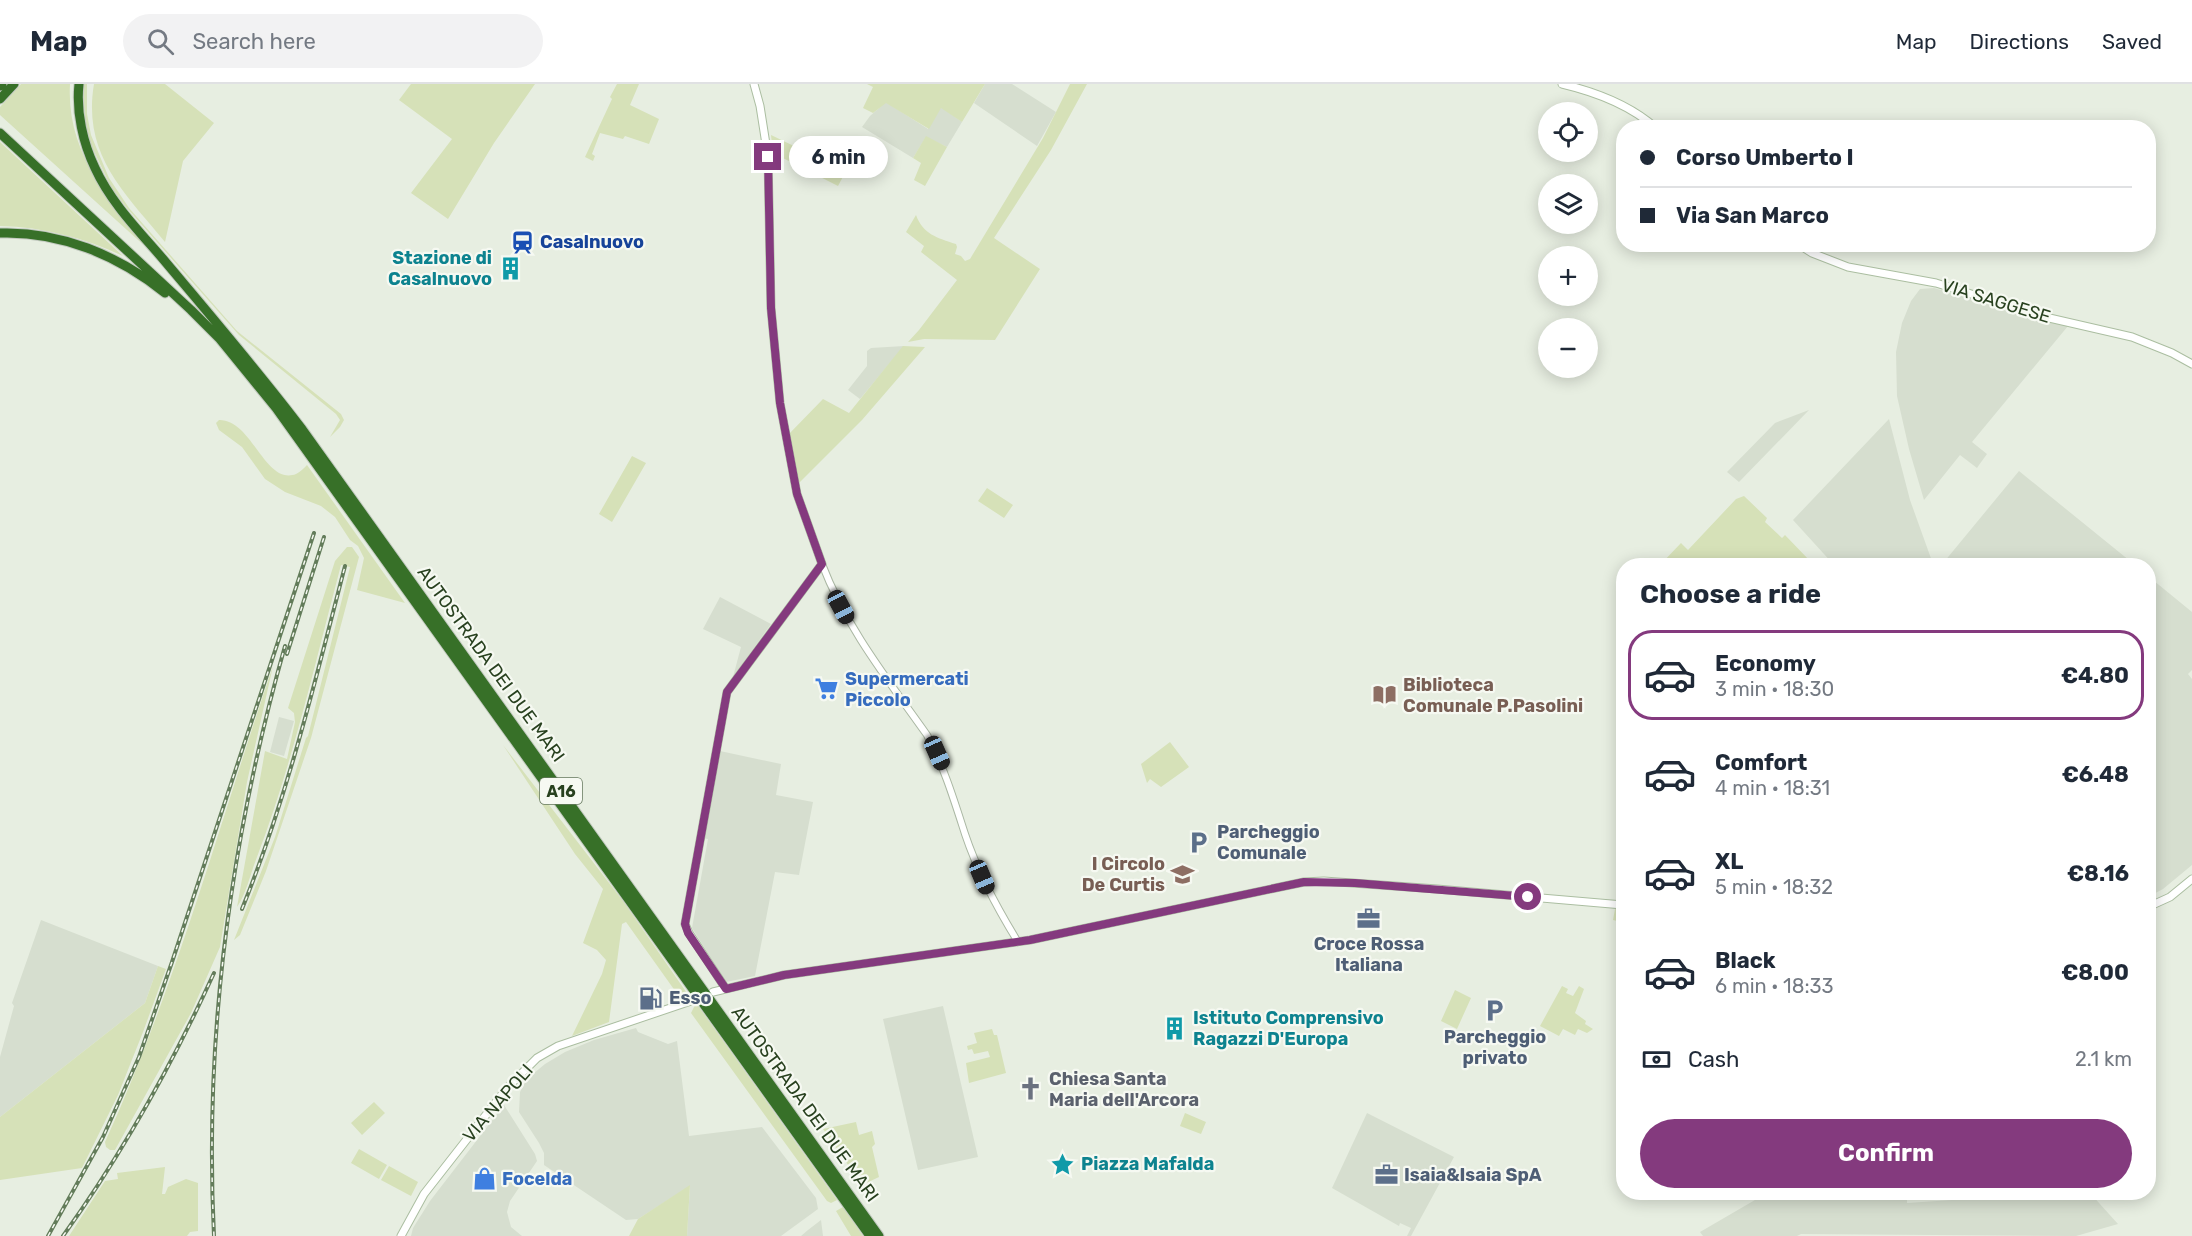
<!DOCTYPE html>
<meta charset="utf-8">
<style>
:root{--surface:#fff;--page:#f2f2f3;--text:#1f2937;--muted:#747a83;--line:#e0e1e3;--accent:#843a7e}
body{margin:0;font-family:Rubik,sans-serif;background:var(--page);color:var(--text);height:100vh;display:flex;flex-direction:column;font-size:22px;white-space:nowrap}
*{box-sizing:border-box;margin:0}
p{font-size:20px;color:var(--muted)}
.icon{flex:none;width:33px;height:33px;fill:none;stroke:currentColor;stroke-width:2;stroke-linecap:round;stroke-linejoin:round}
.map{position:relative;flex:1;overflow:hidden}
.drawer{position:absolute;left:1616px;top:474px;width:540px;height:642px;display:flex;flex-direction:column;background:var(--surface);border-radius:24px;box-shadow:0 3px 15px #0003}
.drawer>*{flex:none}
.top-card{position:absolute;left:1616px;top:36px;width:540px;height:132px;border-radius:24px;box-shadow:0 3px 15px #0003;display:grid;align-content:center;height:132px;padding:0 24px;background:var(--surface)}
.tools{position:absolute;left:1538px;top:18px;display:grid;gap:12px}
.tools a{display:grid;place-items:center;width:60px;height:60px;border-radius:50%;background:var(--surface);box-shadow:0 3px 15px #0003;font-size:30px}
.end{position:absolute;width:27px;height:27px;margin:-14px;border:8px solid #843a7e;background:#fff;box-shadow:0 0 0 3px #fff}
.from{border-radius:50%}
.bubble{position:absolute;height:42px;border-radius:21px;background:var(--surface);box-shadow:0 3px 15px #0003;font-size:20px;font-weight:700;line-height:42px;text-align:center}
.car{position:absolute;width:18px;height:36px;margin:-18px -9px;border-radius:8px;box-shadow:0 0 4px 2px #0007;background:linear-gradient(#222 24%,#8ab4d8 0 40%,#222 0 76%,#8ab4d8 0 86%,#222 0)}
.top-card b{display:flex;align-items:center;gap:21px;height:57px;font-size:22px}
.top-card b+b{border-top:2px solid var(--line)}
.top-card i{width:15px;height:15px;background:var(--text)}
ul{padding:0;list-style:none}
li{display:flex;align-items:center;gap:18px;height:90px;margin:0 12px 9px;padding:0 12px;border:3px solid transparent;border-radius:24px}
li div{flex:1}
li b{display:block;font-size:22px}
li em{font-style:normal;font-weight:700}
li.active{border-color:var(--accent)}
li>.icon{width:54px;height:54px;stroke-width:1.5}
h2{padding:0 24px;font-size:27px;line-height:72px}
.pay{display:flex;align-items:center;gap:15px;height:66px;padding:0 24px;font-size:22px}
.pay p{margin-inline-start:auto}
.action{display:flex;gap:12px;margin-top:auto;padding:12px 24px}
.action a{flex:1;height:69px;border-radius:36px;background:var(--accent);color:#fff;font-size:24px;font-weight:700;line-height:69px;text-align:center}
header{display:flex;align-items:center;gap:36px;box-sizing:border-box;height:84px;padding:0 30px;background:var(--surface);border-bottom:2px solid var(--line)}
header strong{font-size:28px}
nav{display:flex;gap:33px;margin-inline-start:auto;font-size:21px}
.search{width:420px;height:54px;background:var(--page);display:flex;align-items:center;gap:15px;box-sizing:border-box;padding:0 21px;border-radius:33px;color:var(--muted);font-size:22px}
.map>svg:first-child{display:block}
.built{fill:#d6decf}
.green{fill:#d6e1b8}
.lines{fill:none;stroke-linecap:round;stroke-linejoin:round}
.tertiary-casing{stroke:#aab7a3;stroke-width:8}
.secondary-casing{stroke:#abbea1;stroke-width:9}
.motorway-casing{stroke:#c3cac0;stroke-width:11}
.tertiary{stroke:#fff;stroke-width:6}
.secondary{stroke:#fff;stroke-width:7}
.motorway{stroke:#377028;stroke-width:9}
.rail-casing{stroke:#637c5a;stroke-width:4}
.rail{stroke:#f6f9f2;stroke-width:1.5;stroke-dasharray:4.5;stroke-linecap:butt}
.route{stroke:#843a7e;stroke-width:8}
.labels{text-anchor:middle;stroke-width:4.5;stroke-linejoin:round;paint-order:stroke}
.shield{fill:#f6f9f2;stroke:#66785e;stroke-width:1.5}
.shield-label{font-size:16px;font-weight:bold;fill:#28411f}
.transit-label{font-size:18px;font-weight:bold;fill:#164399;stroke:#f6f9f2;text-anchor:start}
.culture-label{font-size:18px;font-weight:bold;fill:#0d838f;stroke:#f6f9f2;text-anchor:start}
.street-label{font-size:18px;fill:#28411f;stroke:#f6f9f2}
.shop-label{font-size:18px;font-weight:bold;fill:#366cbe;stroke:#f6f9f2;text-anchor:start}
.education-label{font-size:18px;font-weight:bold;fill:#785e54;stroke:#f6f9f2;text-anchor:start}
.service-label{font-size:18px;font-weight:bold;fill:#4e5e75;stroke:#f6f9f2;text-anchor:start}
.worship-label{font-size:18px;font-weight:bold;fill:#5b616d;stroke:#f6f9f2;text-anchor:start}
</style>
<header>
<strong>Map</strong>
<div class="search"><svg class="icon" aria-label="search" viewBox="0 0 24 24"><circle cx="10" cy="10" r="6"/><path d="M15 15l6 6"/></svg>Search here</div>
<nav><a>Map</a><a>Directions</a><a>Saved</a></nav>
</header>
<div class="map">
<svg width="2192" height="1152" viewBox="0 0 2192 1152">
<rect width="100%" height="100%" fill="#e7eee1"/>
<path class="built" d="M985 0H1012L1056 28 1037 62 974 19Z
M886 18 928 45 941 23 962 38 947 63 926 53 913 74 862 43 870 32Z
M1934 204 2068 242 1972 358 1987 370 1979 381 1977 384 1960 371 1924 416 1909 365 1897 312 1896 268 1902 239 1911 217 1920 205Z
M904 262 860 315 848 306 867 282V267L871 264Z
M1809 326 1739 398 1727 388 1775 339Z
M1889 335 1910 416 1933 480 1834 481 1793 436Z
M2019 387 2135 481H1945L1944 478Z
M2148 492 2192 528V586L2188 590 2192 595V781L2163 805 2148 813Z
M720 513 771 540 733 593 741 563 703 545Z
M279 633 294 637 284 672 270 668Z
M720 667 781 680 776 711 813 718 799 791 775 788 755 892 726 898 692 844 708 755 702 754Z
M41 836 158 882 145 919 0 1033V973L14 922 12 919Z
M943 922 978 1073 918 1086 883 935Z
M636 944 638 948 668 960 677 957 689 1052 762 1043 816 1114 818 1125 781 1152H687L690 1102 638 1135 626 1136 544 1081V1069L539 1059 519 1028 520 1008 527 995 545 980 565 968 594 956Z
M504 1021 535 1070 537 1077 510 1117 507 1128 511 1143 522 1152H411L413 1144 430 1117Z
M1367 1029 1454 1073 1411 1152H1407L1411 1144 1400 1139 1399 1142 1332 1104Z
M1767 1109H1973L1907 1115V1119L2058 1109H2090L2118 1140 2076 1152 1801 1150 1797 1152H1703L1700 1148Z
M821 1136 823 1152H801L808 1146Z"/>
<path class="green" d="M21 0H70C66 69 109 114 148 165L0 31V23Z
M83 0H87V30L91 51 109 94 129 124 237 247 341 330 344 336 340 343 330 353 340 336 336 330 239 251 126 123 111 103 90 59 85 36Z
M94 0H165L214 39 183 77 165 158C125 109 82 71 94 0Z
M411 0H535L494 59 448 135 411 109 452 55 399 16Z
M617 0H639L630 21 659 35 649 60 625 52 623 55 600 49 592 70 595 72 593 77 585 73 612 15 610 13Z
M867 0H985L962 38 941 24 929 45 886 19 873 29 863 24 873 3Z
M1070 0H1087L1051 66 994 154 1040 185 995 256 924 255 908 258 919 246 957 196 921 168 924 162 906 148 916 131C923 150 937 154 956 160L957 163 955 170 961 172 965 177 970 175 1043 54Z
M771 51 846 87 838 102 773 69Z
M926 52 947 63 925 102 914 96 921 79 913 74Z
M0 58 123 172C84 154 44 143 0 142Z
M903 262 925 263 862 336 799 399 788 351 823 315 849 329Z
M219 336C252 335 265 402 296 390 300 388 304 384 307 381L405 519 357 506 364 474 358 462 350 456 335 433 321 422 285 408 265 395 242 363 219 346 216 339Z
M632 372 646 379 612 438 599 430Z
M987 404 1013 421 1004 434 978 417Z
M1744 412 1767 434 1765 438 1782 454 1785 451 1811 478 1808 481H1660L1681 459 1688 466 1736 415Z
M347 463H352L359 473 311 654 266 787 240 851 234 856 275 753 306 654 308 652 350 483 341 481C315 579 293 678 257 773 251 788 246 811 237 823L265 667 287 675 295 638 294 629 288 624 335 477Z
M273 582 247 698 220 863 191 929 115 1066H110L106 1063 105 1058C175 905 219 741 273 582Z
M1170 658 1189 683 1161 703 1150 695 1147 699 1141 680Z
M503 661 623 817 689 912 685 914 678 911 626 838 622 840 609 938 572 952 602 890 606 876 597 866 583 859 603 805 575 770Z
M1615 825 1623 826 1622 850 1617 849V837L1613 836Z
M158 882 166 885 143 948 118 1011 82 1084 0 1096V1033L145 919Z
M1562 902 1568 905 1566 909 1573 912 1579 902 1584 905 1575 929 1586 937 1585 940 1593 945 1587 949 1578 945 1575 951 1563 945 1559 952 1540 942Z
M1455 906 1471 914 1457 945 1441 937Z
M696 919 837 1116 831 1119 827 1117 691 929Z
M992 945 994 951H997L1006 989 969 999 966 979 990 973 988 967 974 970 972 965 968 966 967 962 977 959 974 949Z
M374 1018 385 1029 362 1051 351 1039Z
M1185 1029 1206 1038 1201 1050 1180 1042Z
M856 1038 859 1051 872 1047 875 1060 872 1063 879 1093 862 1101 823 1045Z
M359 1065 387 1081 379 1095 351 1079Z
M389 1082 418 1098 411 1112 381 1096Z
M165 1083 162 1110H165L168 1103 186 1095 198 1099V1147L190 1148 187 1152H69L105 1097 118 1095 117 1089Z
M690 1101 687 1152H629L638 1135Z
M843 1123 863 1152H851L836 1127Z"/>
<g class="lines">
<defs>
<path id="tertiary" d="M822 480C846 543 888 596 927 651 944 683 954 716 965 750 978 789 997 824 1018 858"/>
<path id="secondary" d="M1562 0C1596 8 1629 20 1656 44
M1798 160 1812 169 1848 183 1936 199 2045 233 2132 253 2172 269 2192 280
M2148 823 2170 813 2192 795
M726 905 689 849 685 840 727 608 822 480 797 410 780 319 771 224 768 73 760 22 754 0
M713 908 784 891 1030 856 1304 798 1324 797 1437 805 1623 821
M401 1152 424 1110 507 1004 537 974 558 962 694 916"/>
<path id="motorway" d="M79 0C76 28 83 59 95 84 111 119 139 147 163 175 210 231 258 287 302 345L879 1152
M0 2 2 0
M0 15 14 0
M0 49 191 226 219 254 276 324 870 1152
M0 149C60 147 118 171 165 209"/>
</defs>
<use href="#tertiary" class="tertiary-casing"/>
<use href="#secondary" class="secondary-casing"/>
<use href="#motorway" class="motorway-casing"/>
<use href="#tertiary" class="tertiary"/>
<use href="#secondary" class="secondary"/>
<use href="#motorway" class="motorway"/>
<defs>
<path id="rail" d="M287 570 324 453
M242 825C287 714 315 598 345 482
M48 1152 103 1053 139 973 172 878 314 449
M63 1152C122 1070 172 981 214 889
M214 1152C204 954 231 753 285 562"/>
</defs>
<use href="#rail" class="rail-casing"/>
<use href="#rail" class="rail"/>
</g>
<g class="lines">
<path class="route" d="M768 73 771 224 780 319 797 410 822 480 727 608 685 840 688 849 726 905 784 891 1030 856 1304 798 1355 799 1528 813"/>
</g>
<defs>
<symbol id="station-bare" viewBox="-9 -9 18 18"><path d="M-3-6H3Q5-6 5-4V2Q5 4 3 4L4.5 6H3L1.5 4h-3L-3 6H-4.5L-3 4Q-5 4-5 2V-4Q-5-6-3-6ZM-3.5-4v3h7v-3ZM-3.5 1v1.5H-2V1ZM2 1v1.5H3.5V1Z" fill="#1a4fb4" stroke="#f6f9f2" stroke-width="2.5" paint-order="stroke"/></symbol>
<symbol id="building-bare" viewBox="-9 -9 18 18"><path d="M-4-6H4V6H1V3H-1V6H-4ZM-2.5-4.3h1.7v1.8h-1.7ZM.8-4.3h1.7v1.8H.8ZM-2.5-1h1.7V.8h-1.7ZM.8-1h1.7V.8H.8Z" fill="#0f9aa8" stroke="#f6f9f2" stroke-width="2.5" paint-order="stroke"/></symbol>
<symbol id="supermarket-bare" viewBox="-9 -9 18 18"><path d="M-6-5.5h2.5l.6 2H6L4.5 2H-2.5L-4.4-4H-6ZM-1.5 3.2a1.3 1.3 0 1 0 .1 0ZM3 3.2a1.3 1.3 0 1 0 .1 0Z" fill="#3f7fe0" stroke="#f6f9f2" stroke-width="2.5" paint-order="stroke"/></symbol>
<symbol id="library-bare" viewBox="-9 -9 18 18"><path d="M-6-4Q-3-5.5-.7-3.5V5Q-3 3-6 4ZM6-4Q3-5.5 .7-3.5V5Q3 3 6 4Z" fill="#8d6e63" stroke="#f6f9f2" stroke-width="2.5" paint-order="stroke"/></symbol>
<symbol id="parking-bare" viewBox="-9 -9 18 18"><path d="M-3.5-5.5H1a3.5 3.5 0 0 1 0 7H-1V5.5H-3.5ZM-1-3.4V-.6H.8a1.4 1.4 0 0 0 0-2.8Z" fill="#5c6f8a" stroke="#f6f9f2" stroke-width="2.5" paint-order="stroke"/></symbol>
<symbol id="school-bare" viewBox="-9 -9 18 18"><path d="M0-5L7-2L0 1L-7-2ZM-4 1L0 2.5L4 1V4Q0 6-4 4Z" fill="#8d6e63" stroke="#f6f9f2" stroke-width="2.5" paint-order="stroke"/></symbol>
<symbol id="office-bare" viewBox="-9 -9 18 18"><path d="M-6-3h4V-5.5h4V-3h4V5H-6ZM-1-4.5V-3h2v-1.5ZM-6 0V1H6V0Z" fill="#5c6f8a" stroke="#f6f9f2" stroke-width="2.5" paint-order="stroke"/></symbol>
<symbol id="fuel-bare" viewBox="-9 -9 18 18"><path d="M-5.5-6h7V0h2V4h1.3V-2.5L3-4.5l.8-.8L6-3V5H2.5V1h-1V6h-7ZM-4.2-4.7v3.2H.2V-4.7Z" fill="#5c6f8a" stroke="#f6f9f2" stroke-width="2.5" paint-order="stroke"/></symbol>
<symbol id="church-bare" viewBox="-9 -9 18 18"><path d="M-1.2-6h2.4v3.5h3.3v2.4h-3.3V6h-2.4V-.1h-3.3v-2.4h3.3Z" fill="#6b7280" stroke="#f6f9f2" stroke-width="2.5" paint-order="stroke"/></symbol>
<symbol id="sight-bare" viewBox="-9 -9 18 18"><path d="M0-6L1.8-2.2L6-1.7L2.9 1.2L3.7 5.4L0 3.3L-3.7 5.4L-2.9 1.2L-6-1.7L-1.8-2.2Z" fill="#0f9aa8" stroke="#f6f9f2" stroke-width="2.5" paint-order="stroke"/></symbol>
<symbol id="shop-bare" viewBox="-9 -9 18 18"><path d="M-5-2.5h2.3a2.7 3.5 0 0 1 5.4 0H5L5.5 6h-11ZM-1.5-2.5h3a1.5 2.3 0 0 0-3 0Z" fill="#3f7fe0" stroke="#f6f9f2" stroke-width="2.5" paint-order="stroke"/></symbol>
</defs>
<g fill-rule="evenodd">
<use href="#station-bare" x="506" y="142" width="33" height="33"/>
<use href="#building-bare" x="494" y="168" width="33" height="33"/>
<use href="#supermarket-bare" x="810" y="588" width="33" height="33"/>
<use href="#library-bare" x="1368" y="594" width="33" height="33"/>
<use href="#parking-bare" x="1182" y="742" width="33" height="33"/>
<use href="#school-bare" x="1166" y="774" width="33" height="33"/>
<use href="#office-bare" x="1352" y="818" width="33" height="33"/>
<use href="#fuel-bare" x="634" y="898" width="33" height="33"/>
<use href="#parking-bare" x="1478" y="910" width="33" height="33"/>
<use href="#building-bare" x="1158" y="928" width="33" height="33"/>
<use href="#church-bare" x="1014" y="988" width="33" height="33"/>
<use href="#sight-bare" x="1046" y="1064" width="33" height="33"/>
<use href="#office-bare" x="1370" y="1074" width="33" height="33"/>
<use href="#shop-bare" x="468" y="1078" width="33" height="33"/>
</g>
<g class="labels">
<rect class="shield" x="540" y="694" width="42" height="26" rx="4.5"/>
<g class="shield-label">
<text x="561" y="713">A16</text>
</g>
<g class="transit-label">
<text x="540" y="164">Casalnuovo</text>
</g>
<g class="culture-label">
<text x="492" y="180" text-anchor="end">Stazione di<tspan x="492" dy="21">Casalnuovo</tspan></text>
<text x="1193" y="940">Istituto Comprensivo<tspan x="1193" dy="21">Ragazzi D'Europa</tspan></text>
<text x="1081" y="1086">Piazza Mafalda</text>
</g>
<g class="street-label">
<text transform="translate(1996 217) rotate(17)" y="6">VIA SAGGESE</text>
<text transform="translate(491 580) rotate(54)" y="6">AUTOSTRADA DEI DUE MARI</text>
<text transform="translate(498 1019) rotate(-49)" y="6">VIA NAPOLI</text>
<text transform="translate(805 1020) rotate(54)" y="6">AUTOSTRADA DEI DUE MARI</text>
</g>
<g class="shop-label">
<text x="845" y="601">Supermercati<tspan x="845" dy="21">Piccolo</tspan></text>
<text x="502" y="1101">Focelda</text>
</g>
<g class="education-label">
<text x="1403" y="607">Biblioteca<tspan x="1403" dy="21">Comunale P.Pasolini</tspan></text>
<text x="1165" y="786" text-anchor="end">I Circolo<tspan x="1165" dy="21">De Curtis</tspan></text>
</g>
<g class="service-label">
<text x="1217" y="754">Parcheggio<tspan x="1217" dy="21">Comunale</tspan></text>
<text x="1369" y="866" text-anchor="middle">Croce Rossa<tspan x="1369" dy="21">Italiana</tspan></text>
<text x="669" y="920">Esso</text>
<text x="1495" y="959" text-anchor="middle">Parcheggio<tspan x="1495" dy="21">privato</tspan></text>
<text x="1404" y="1097">Isaia&amp;Isaia SpA</text>
</g>
<g class="worship-label">
<text x="1049" y="1001">Chiesa Santa<tspan x="1049" dy="21">Maria dell'Arcora</tspan></text>
</g>
</g>
</svg>
<div class="tools">
<a><svg class="icon" aria-label="locate" viewBox="0 0 24 24"><circle cx="12" cy="12" r="6"/><path d="M12 2v4M12 18v4M2 12h4M18 12h4"/></svg></a>
<a><svg class="icon" aria-label="layers" viewBox="0 0 24 24"><path d="M12 4l9 5-9 5-9-5zM3 14l9 5 9-5"/></svg></a>
<a>+</a>
<a>−</a>
</div>
<i class="end from" style="left:1528px;top:813px"></i>
<i class="end" style="left:768px;top:73px"></i>
<div class="bubble" style="left:789px;top:52px;width:99px">6 min</div>
<i class="car" style="left:841px;top:523px;rotate:152deg"></i>
<i class="car" style="left:937px;top:669px;rotate:156deg"></i>
<i class="car" style="left:982px;top:793px;rotate:157deg"></i>
<div class="top-card">
<b><i class="from"></i>Corso Umberto I</b>
<b><i></i>Via San Marco</b>
</div>
<section class="drawer">
<h2>Choose a ride</h2>
<ul>
<li class="active"><svg class="icon" aria-label="car" viewBox="0 0 24 24"><path d="M5 17H2v-5l4-1 3-4h7l3 4 3 1v5h-3M9 17h6M6 11h13"/><circle cx="7" cy="17" r="2"/><circle cx="17" cy="17" r="2"/></svg><div><b>Economy</b><p>3 min · 18:30</p></div><em>€4.80</em></li>
<li><svg class="icon" aria-label="car" viewBox="0 0 24 24"><path d="M5 17H2v-5l4-1 3-4h7l3 4 3 1v5h-3M9 17h6M6 11h13"/><circle cx="7" cy="17" r="2"/><circle cx="17" cy="17" r="2"/></svg><div><b>Comfort</b><p>4 min · 18:31</p></div><em>€6.48</em></li>
<li><svg class="icon" aria-label="car" viewBox="0 0 24 24"><path d="M5 17H2v-5l4-1 3-4h7l3 4 3 1v5h-3M9 17h6M6 11h13"/><circle cx="7" cy="17" r="2"/><circle cx="17" cy="17" r="2"/></svg><div><b>XL</b><p>5 min · 18:32</p></div><em>€8.16</em></li>
<li><svg class="icon" aria-label="car" viewBox="0 0 24 24"><path d="M5 17H2v-5l4-1 3-4h7l3 4 3 1v5h-3M9 17h6M6 11h13"/><circle cx="7" cy="17" r="2"/><circle cx="17" cy="17" r="2"/></svg><div><b>Black</b><p>6 min · 18:33</p></div><em>€8.00</em></li>
</ul>
<div class="pay"><svg class="icon" aria-label="cash" viewBox="0 0 24 24"><path d="M3 7h18v10H3z"/><circle cx="12" cy="12" r="2"/></svg>Cash<p>2.1 km</p></div>
<div class="action"><a>Confirm</a></div>
</section>
</div>
